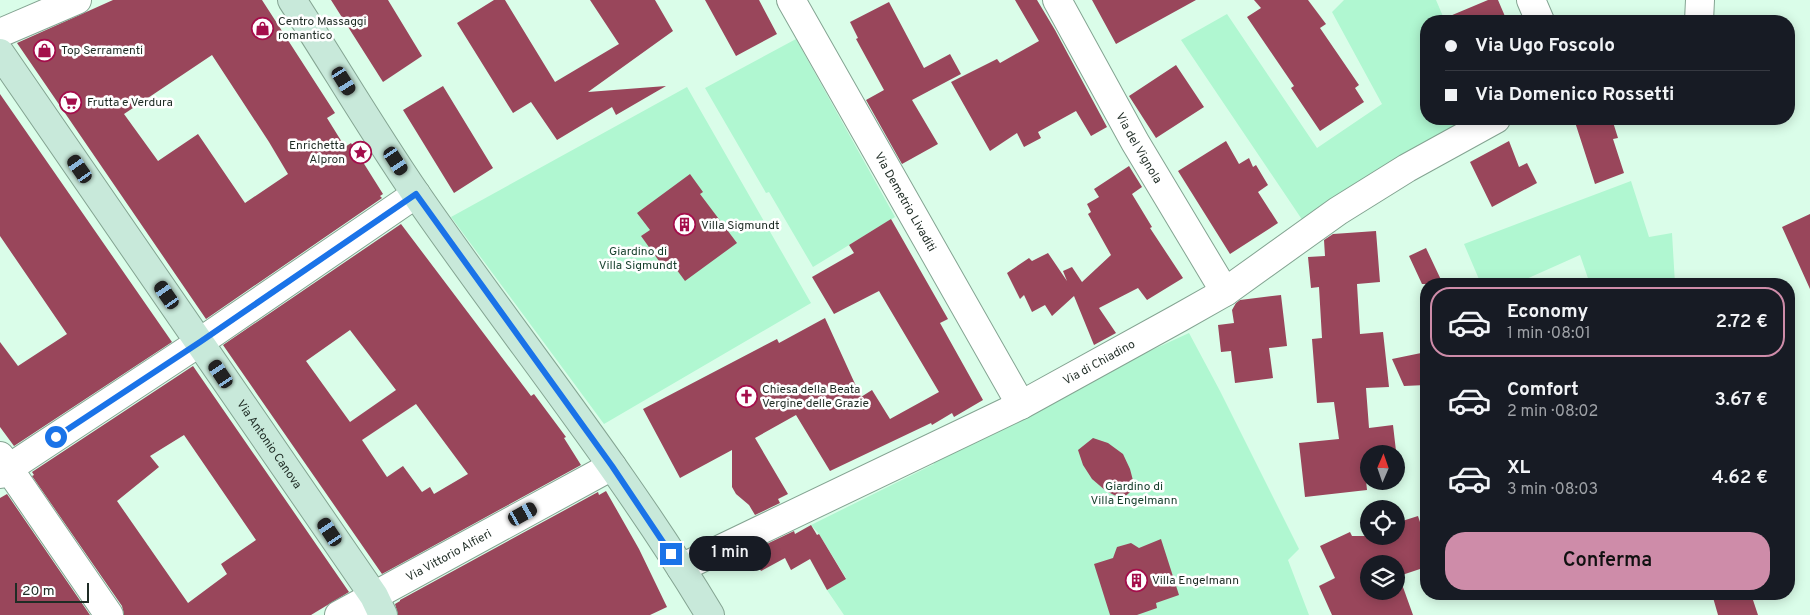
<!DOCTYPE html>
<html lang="it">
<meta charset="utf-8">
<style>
:root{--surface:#171b24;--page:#20242c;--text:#f1f3f6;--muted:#9ea1a6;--line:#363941;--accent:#ce8ca9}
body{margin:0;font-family:Overpass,sans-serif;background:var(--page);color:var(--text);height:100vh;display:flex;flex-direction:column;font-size:19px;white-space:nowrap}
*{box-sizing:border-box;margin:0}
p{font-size:16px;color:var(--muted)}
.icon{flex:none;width:28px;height:28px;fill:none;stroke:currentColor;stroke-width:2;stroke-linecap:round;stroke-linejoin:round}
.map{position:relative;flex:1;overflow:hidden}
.side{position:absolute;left:1420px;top:278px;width:375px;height:322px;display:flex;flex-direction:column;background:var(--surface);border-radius:20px;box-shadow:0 2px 12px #0003}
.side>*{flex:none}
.hud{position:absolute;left:1420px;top:15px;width:375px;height:110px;border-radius:20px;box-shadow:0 2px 12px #0003;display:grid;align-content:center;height:110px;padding:0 25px;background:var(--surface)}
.needle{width:32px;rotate:2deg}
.buttons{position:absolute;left:1360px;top:445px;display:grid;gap:10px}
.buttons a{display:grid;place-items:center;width:45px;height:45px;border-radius:50%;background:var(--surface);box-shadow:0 2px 12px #0003;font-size:25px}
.scale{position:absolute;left:15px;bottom:12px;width:74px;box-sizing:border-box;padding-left:5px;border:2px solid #1f2c25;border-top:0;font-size:14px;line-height:18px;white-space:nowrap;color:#1f2c25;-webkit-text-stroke:4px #fff;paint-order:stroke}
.end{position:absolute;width:22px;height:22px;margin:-11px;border:6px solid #1a73e8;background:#fff;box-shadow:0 0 0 2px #fff}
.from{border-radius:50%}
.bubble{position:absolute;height:35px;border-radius:18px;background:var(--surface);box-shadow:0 2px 12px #0003;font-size:16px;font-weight:600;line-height:35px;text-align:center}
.car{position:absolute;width:15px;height:30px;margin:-15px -8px;border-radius:6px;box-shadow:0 0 4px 1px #0007;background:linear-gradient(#222 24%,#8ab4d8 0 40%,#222 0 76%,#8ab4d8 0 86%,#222 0)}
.hud b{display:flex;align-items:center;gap:18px;height:48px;font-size:19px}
.hud b+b{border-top:1px solid var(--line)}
.hud i{width:12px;height:12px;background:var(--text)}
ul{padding:9px 0 0;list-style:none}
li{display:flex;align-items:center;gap:15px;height:70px;margin:0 10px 8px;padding:0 15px;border:2px solid transparent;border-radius:20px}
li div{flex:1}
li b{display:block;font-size:19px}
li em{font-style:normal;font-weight:600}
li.on{border-color:var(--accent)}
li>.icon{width:45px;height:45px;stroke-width:1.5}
.cta{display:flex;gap:10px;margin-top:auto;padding:10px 25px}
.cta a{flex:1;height:58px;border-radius:20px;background:var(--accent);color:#111;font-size:20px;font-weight:600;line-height:58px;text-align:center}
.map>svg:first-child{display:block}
.green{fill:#b0f7d1}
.building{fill:#99465b;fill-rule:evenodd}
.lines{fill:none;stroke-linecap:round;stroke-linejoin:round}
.street-casing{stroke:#84a492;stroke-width:30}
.secondary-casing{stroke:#84a492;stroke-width:30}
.street{stroke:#fff;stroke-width:28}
.secondary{stroke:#c8e9da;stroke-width:28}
.route{stroke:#1a73e8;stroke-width:6}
.labels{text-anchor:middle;stroke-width:5;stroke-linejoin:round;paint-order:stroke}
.poi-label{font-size:12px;fill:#1f2c25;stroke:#fff;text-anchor:start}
.street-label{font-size:12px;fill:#1f2c25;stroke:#fff}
.park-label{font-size:12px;fill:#163f2c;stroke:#fff}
</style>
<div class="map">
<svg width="1810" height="615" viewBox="0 0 1810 615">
<rect width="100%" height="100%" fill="#dafde9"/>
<path class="green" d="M1344 0H1436L1445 21H1426V119H1470L1303 221 1181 40 1227 14 1317 148 1382 104 1332 12Z
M796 39 895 217 813 267 769 192 766 193 705 88Z
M687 87 811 303 604 424 451 217Z
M1631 181 1649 237 1672 233 1675 284H1590L1580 255 1515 284H1481L1464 244Z
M1189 333 1220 391 1299 549 1288 560 1309 615H844L827 590 846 578 819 534 811 525 934 464 927 453Z"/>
<path class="building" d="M113 0H262L335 113 327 118 345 147 351 143 383 194 380 196 382 198 206 319 17 43ZM212 55 269 142 288 174 245 203 198 134 158 161 124 114Z
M331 0H388L422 56 383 82Z
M494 0H505L555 82 619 44 590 0H655L673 31 588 92 666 86 616 115 612 107 557 140 531 102 513 113 457 23Z
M705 0H759L777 34 736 56Z
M1015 0H1037L1055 30 1107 127 1091 136 1076 111 1038 132 1041 138 1024 147 1017 133 990 151 951 82 997 59 1000 63 1039 41Z
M1092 0H1196L1116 44Z
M1254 0H1308L1326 24 1320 28 1359 85 1355 88 1364 102 1320 131 1291 88 1294 86 1247 17 1261 8Z
M1488 0H1498L1507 21H1438Z
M889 2 924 68 950 54 961 74 912 100 938 144 902 164 866 100 884 90 856 39 858 38 850 22Z
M1176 65 1204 107 1156 138 1129 96Z
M443 86 493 168 454 193 403 110Z
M0 94 172 342 14 446 0 427V342L18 366 67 334 0 236Z
M1574 119H1612L1618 138 1613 139 1624 173 1595 184Z
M1226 141 1239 164 1249 158 1253 167 1256 165 1268 185 1258 192 1278 223 1230 254 1178 171Z
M1509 141 1519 167 1527 163 1537 183 1492 207 1470 162Z
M1129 166 1142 187 1132 194 1152 227 1150 228 1183 278 1147 300 1138 288 1099 308 1116 333 1094 345 1074 296 1052 316 1045 305 1032 312 1024 295 1020 299 1007 273 1029 258 1032 261 1048 253 1067 281 1063 271 1072 267 1082 282 1111 255 1088 214 1091 212 1087 204 1099 197 1094 189Z
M690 174 703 192 700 194 737 243 685 281 671 262 664 268 641 236 650 230 637 213Z
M1810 214V289L1782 227Z
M891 219 948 319 940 323 983 400 954 417 952 413 932 425 931 423 830 471 796 415 755 438 788 494 778 499 780 503 755 515 749 505 736 494 732 487V450L680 478 643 409 777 339 779 343 825 318 861 397 872 390 890 419 939 392 879 291 834 314 812 277 854 253 849 245Z
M401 224 531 396 534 394 566 437 564 438 581 465 382 574 223 345ZM350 330 396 390 350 422 306 361ZM416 404 468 474 434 494 430 487 422 492 403 466 387 477 362 440Z
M1376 231 1380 282 1357 284 1360 334 1383 332 1389 387 1366 388 1369 428 1393 425 1399 477H1396V454H1369V480H1366L1367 490 1305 497 1299 443 1339 439 1334 402 1317 403 1312 339 1322 338 1319 287 1311 288 1308 257 1325 256 1324 240 1333 234Z
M1426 248 1443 284H1422L1409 256Z
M1281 295 1287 346 1269 348 1273 378 1235 383 1231 351 1221 352 1218 325 1234 323 1232 310 1236 303 1240 300Z
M1426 352V385L1404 386 1392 359Z
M193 366 349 592 311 615H124L122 606 32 476 34 475 32 472ZM184 435 256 540 221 564 227 574 188 603 117 501 159 467 150 456Z
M1093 438 1108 443 1123 454 1130 469 1135 488 1122 499 1106 491 1092 479 1083 465 1078 450Z
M606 491 639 549 667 607 650 615H398L395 604 400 601V600L598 492 599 495Z
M7 494 90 615H0V498Z
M1418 516 1426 540V567L1399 576 1413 615H1332L1319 586 1335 578 1320 546 1350 532 1352 536H1396V523ZM1369 564H1396V591H1369Z
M811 525 817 535 819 534 846 579 827 590 810 559 791 570 785 558 761 571 750 552 794 531 795 534Z
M1161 539 1179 595 1156 603 1157 608 1137 615H1110L1094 564 1113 558 1117 547 1131 543 1139 548Z
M1712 594H1751L1758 615H1718Z"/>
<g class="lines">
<defs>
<g id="street">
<path id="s1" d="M791 0 1021 405"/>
<path id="s2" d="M1057 0 1135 142 1225 292"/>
<path d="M1531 0 1540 21"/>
<path d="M1699 21 1700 0"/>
<path d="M0 33 77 0"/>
<path d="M0 456 109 615"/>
<path d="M0 474 200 342 416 194"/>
<path id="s3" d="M681 568 1021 405 1179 318 1225 292 1338 211 1407 168 1496 119"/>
<path id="s4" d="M339 615 612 466"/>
</g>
<g id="secondary">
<path d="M292 0C334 65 373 131 416 194 513 335 622 468 710 615"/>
<path id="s5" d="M0 53 374 596 383 615"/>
</g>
</defs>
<use href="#street" class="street-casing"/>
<use href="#secondary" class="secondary-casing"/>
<use href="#street" class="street"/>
<use href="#secondary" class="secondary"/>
</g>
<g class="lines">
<path class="route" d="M56 437 200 342 416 194 612 466 671 554"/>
</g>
<defs>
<symbol id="shop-ring" viewBox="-11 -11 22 22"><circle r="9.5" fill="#fff" stroke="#a40e4b" stroke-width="1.5"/><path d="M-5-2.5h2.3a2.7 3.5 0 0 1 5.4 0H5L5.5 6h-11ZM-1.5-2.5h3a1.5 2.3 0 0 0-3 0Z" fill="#a40e4b"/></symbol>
<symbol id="supermarket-ring" viewBox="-11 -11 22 22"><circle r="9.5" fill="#fff" stroke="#a40e4b" stroke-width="1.5"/><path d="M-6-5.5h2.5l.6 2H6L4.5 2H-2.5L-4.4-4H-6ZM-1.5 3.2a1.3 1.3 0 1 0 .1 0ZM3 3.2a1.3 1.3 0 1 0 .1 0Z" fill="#a40e4b"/></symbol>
<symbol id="sight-ring" viewBox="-11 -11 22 22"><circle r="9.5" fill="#fff" stroke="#a40e4b" stroke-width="1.5"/><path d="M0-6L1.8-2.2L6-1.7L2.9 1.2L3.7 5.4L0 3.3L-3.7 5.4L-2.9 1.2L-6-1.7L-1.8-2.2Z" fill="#a40e4b"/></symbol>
<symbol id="building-ring" viewBox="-11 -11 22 22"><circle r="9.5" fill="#fff" stroke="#a40e4b" stroke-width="1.5"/><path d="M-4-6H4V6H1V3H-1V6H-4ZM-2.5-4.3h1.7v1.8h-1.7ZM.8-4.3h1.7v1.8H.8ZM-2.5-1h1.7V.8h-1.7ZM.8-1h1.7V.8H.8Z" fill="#a40e4b"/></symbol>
<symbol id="church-ring" viewBox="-11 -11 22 22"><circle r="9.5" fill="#fff" stroke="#a40e4b" stroke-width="1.5"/><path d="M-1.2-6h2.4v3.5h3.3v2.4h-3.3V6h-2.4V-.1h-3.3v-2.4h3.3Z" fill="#a40e4b"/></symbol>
</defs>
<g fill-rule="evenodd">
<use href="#shop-ring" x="250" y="16" width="25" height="25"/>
<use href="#shop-ring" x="32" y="38" width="25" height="25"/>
<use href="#supermarket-ring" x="58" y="90" width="25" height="25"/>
<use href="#sight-ring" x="348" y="140" width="25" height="25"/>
<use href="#building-ring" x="672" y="212" width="25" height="25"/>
<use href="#church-ring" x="734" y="384" width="25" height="25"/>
<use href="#building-ring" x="1124" y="568" width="25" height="25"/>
</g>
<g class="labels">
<g class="poi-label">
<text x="278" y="25">Centro Massaggi<tspan x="278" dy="14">romantico</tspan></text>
<text x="61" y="54">Top Serramenti</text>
<text x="87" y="106">Frutta e Verdura</text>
<text x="345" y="149" text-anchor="end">Enrichetta<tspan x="345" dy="14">Alpron</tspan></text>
<text x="701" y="229">Villa Sigmundt</text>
<text x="762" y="393">Chiesa della Beata<tspan x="762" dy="14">Vergine delle Grazie</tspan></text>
<text x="1152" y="584">Villa Engelmann</text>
</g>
<g class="street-label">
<text dy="4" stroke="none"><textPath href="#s2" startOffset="169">Via del Vignola</textPath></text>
<text dy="4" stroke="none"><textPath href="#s1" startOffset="232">Via Demetrio Livaditi</textPath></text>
<text dy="4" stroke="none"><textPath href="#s3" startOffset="466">Via di Chiadino</textPath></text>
<text dy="4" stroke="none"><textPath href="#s5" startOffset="475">Via Antonio Canova</textPath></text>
<text dy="4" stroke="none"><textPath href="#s4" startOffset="125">Via Vittorio Alfieri</textPath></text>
</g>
<g class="park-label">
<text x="638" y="255">Giardino di<tspan x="638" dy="14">Villa Sigmundt</tspan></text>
<text x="1134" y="490">Giardino di<tspan x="1134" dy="14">Villa Engelmann</tspan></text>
</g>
</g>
</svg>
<div class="buttons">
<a><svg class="needle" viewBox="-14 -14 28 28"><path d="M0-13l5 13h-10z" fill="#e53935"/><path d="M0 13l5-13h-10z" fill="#9ea1a6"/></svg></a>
<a><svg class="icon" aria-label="locate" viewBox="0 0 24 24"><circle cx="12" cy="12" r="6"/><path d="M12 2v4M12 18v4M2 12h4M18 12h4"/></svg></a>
<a><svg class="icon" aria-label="layers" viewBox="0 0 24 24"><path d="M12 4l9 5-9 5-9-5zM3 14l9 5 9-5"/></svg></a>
</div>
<div class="scale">20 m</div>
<i class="end from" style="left:56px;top:437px"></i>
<i class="end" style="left:671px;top:554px"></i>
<div class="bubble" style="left:689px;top:536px;width:82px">1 min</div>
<i class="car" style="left:344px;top:81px;rotate:148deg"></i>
<i class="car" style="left:396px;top:161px;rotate:147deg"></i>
<i class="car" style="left:80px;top:169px;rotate:325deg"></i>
<i class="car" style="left:167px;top:295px;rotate:325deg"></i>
<i class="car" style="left:221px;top:374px;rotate:326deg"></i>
<i class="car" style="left:523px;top:514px;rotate:61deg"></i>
<i class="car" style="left:330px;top:532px;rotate:326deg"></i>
<div class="hud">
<b><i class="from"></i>Via Ugo Foscolo</b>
<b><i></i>Via Domenico Rossetti</b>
</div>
<section class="side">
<ul>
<li class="on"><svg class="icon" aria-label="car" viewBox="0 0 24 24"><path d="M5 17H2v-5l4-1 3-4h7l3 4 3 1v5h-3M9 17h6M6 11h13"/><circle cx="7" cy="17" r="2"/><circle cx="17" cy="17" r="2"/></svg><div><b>Economy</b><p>1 min · 08:01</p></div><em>2.72 €</em></li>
<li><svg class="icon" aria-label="car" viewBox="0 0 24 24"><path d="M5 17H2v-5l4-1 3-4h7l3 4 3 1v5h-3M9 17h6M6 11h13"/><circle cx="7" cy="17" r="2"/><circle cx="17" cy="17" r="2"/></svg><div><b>Comfort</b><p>2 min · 08:02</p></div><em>3.67 €</em></li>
<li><svg class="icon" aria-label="car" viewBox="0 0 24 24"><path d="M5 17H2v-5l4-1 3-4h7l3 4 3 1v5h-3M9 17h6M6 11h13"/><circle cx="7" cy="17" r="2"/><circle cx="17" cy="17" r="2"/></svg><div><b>XL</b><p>3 min · 08:03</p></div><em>4.62 €</em></li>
</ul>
<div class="cta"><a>Conferma</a></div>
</section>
</div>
